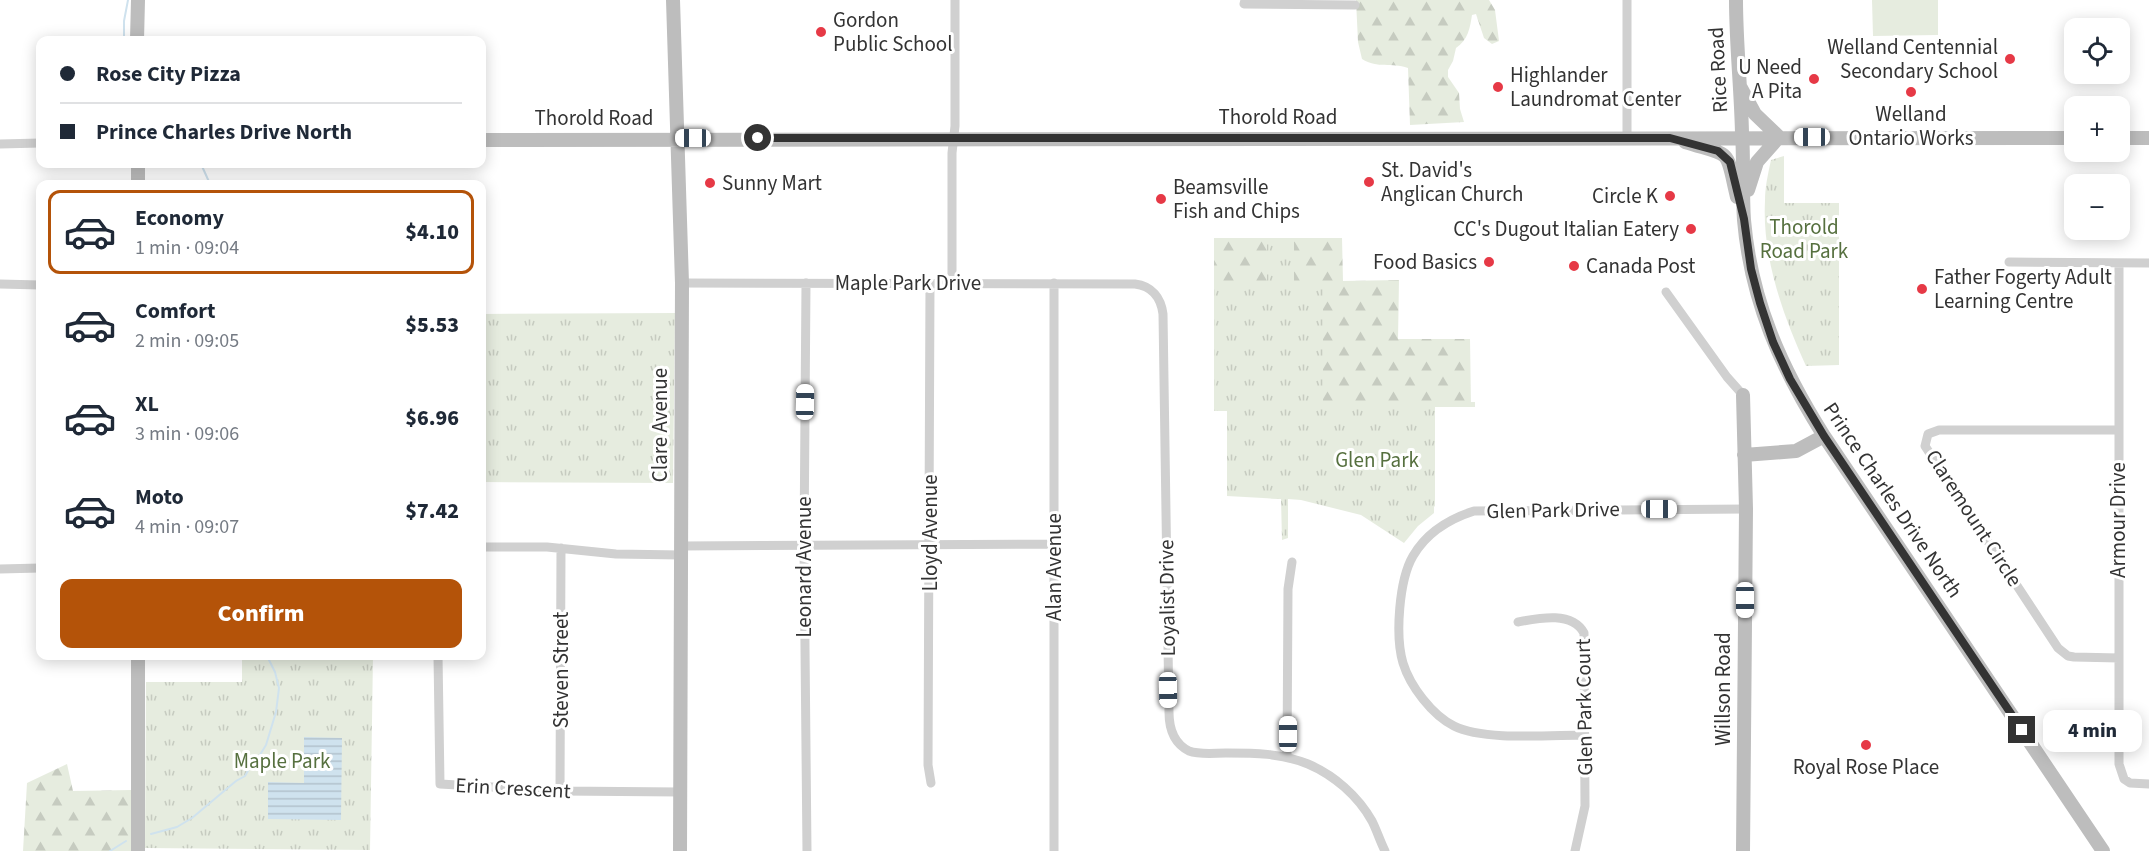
<!DOCTYPE html>
<meta charset="utf-8">
<style>
:root{--surface:#fff;--page:#f2f2f3;--text:#1f2937;--muted:#747a83;--line:#e0e1e3;--accent:#b45309}
body{margin:0;font-family:"Source Sans 3",sans-serif;background:var(--page);color:var(--text);height:100vh;display:flex;flex-direction:column;font-size:22px;white-space:nowrap}
*{box-sizing:border-box;margin:0}
p{font-size:20px;color:var(--muted)}
.icon{flex:none;width:33px;height:33px;fill:none;stroke:currentColor;stroke-width:2;stroke-linecap:round;stroke-linejoin:round}
.map{position:relative;flex:1;overflow:hidden}
.panel{position:absolute;left:36px;top:180px;width:450px;height:480px;display:flex;flex-direction:column;background:var(--surface);border-radius:12px;box-shadow:0 3px 15px #0003}
.panel>*{flex:none}
.top-card{position:absolute;left:36px;top:36px;width:450px;height:132px;border-radius:12px;box-shadow:0 3px 15px #0003;display:grid;align-content:center;height:132px;padding:0 24px;background:var(--surface)}
.controls{position:absolute;left:2064px;top:18px;display:grid;gap:12px}
.controls a{display:grid;place-items:center;width:66px;height:66px;border-radius:12px;background:var(--surface);box-shadow:0 3px 15px #0003;font-size:30px}
.end{position:absolute;width:27px;height:27px;margin:-14px;border:8px solid #333;background:#fff;box-shadow:0 0 0 3px #fff}
.from{border-radius:50%}
.bubble{position:absolute;height:42px;border-radius:12px;background:var(--surface);box-shadow:0 3px 15px #0003;font-size:20px;font-weight:800;line-height:42px;text-align:center}
.car{position:absolute;width:18px;height:36px;margin:-18px -9px;border-radius:8px;box-shadow:0 0 4px 2px #0007;background:linear-gradient(#fff 24%,#345 0 40%,#fff 0 76%,#345 0 86%,#fff 0)}
.top-card b{display:flex;align-items:center;gap:21px;height:57px;font-size:22px}
.top-card b+b{border-top:2px solid var(--line)}
.top-card i{width:15px;height:15px;background:var(--text)}
ul{padding:10px 0 0;list-style:none}
li{display:flex;align-items:center;gap:18px;height:84px;margin:0 12px 9px;padding:0 12px;border:3px solid transparent;border-radius:12px}
li div{flex:1}
li b{display:block;font-size:22px}
li em{font-style:normal;font-weight:800}
li.active{border-color:var(--accent)}
li>.icon{width:54px;height:54px;stroke-width:1.5}
.cta{display:flex;gap:12px;margin-top:auto;padding:12px 24px}
.cta a{flex:1;height:69px;border-radius:12px;background:var(--accent);color:#fff;font-size:24px;font-weight:800;line-height:69px;text-align:center}
.map>svg:first-child{display:block}
.green{fill:#e6ecdf}
.forest{fill:url(#forest-firs)}
.park{fill:url(#park-tufts)}
.water{fill:url(#water-rules)}
.lines{fill:none;stroke-linecap:round;stroke-linejoin:round}
.stream{stroke:#cfe2ee;stroke-width:2}
.street{stroke:#d0d0d0;stroke-width:9}
.secondary{stroke:#bdbdbd;stroke-width:14}
.route{stroke:#333;stroke-width:8}
.poi-dot{fill:#e63946;stroke:#fff;stroke-width:2}
.labels{text-anchor:middle;stroke-width:6;stroke-linejoin:round;paint-order:stroke}
.poi-label{font-size:21px;fill:#333;stroke:#fff;text-anchor:start}
.street-label{font-size:21px;fill:#333;stroke:#fff}
.park-label{font-size:21px;fill:#56703f;stroke:#fff}
</style>
<div class="map">
<svg width="2149" height="851" viewBox="0 0 2149 851">
<defs>
<pattern id="forest-firs" width="22" height="20" patternUnits="userSpaceOnUse" patternTransform="scale(1.5)"><rect width="22" height="20" fill="#e6ecdf"/><path d="M5 1l3.5 6h-7zM16 11l3.5 6h-7z" fill="#c6cbc0"/></pattern>
<pattern id="park-tufts" width="24" height="20" patternUnits="userSpaceOnUse" patternTransform="scale(1.5)"><rect width="24" height="20" fill="#e6ecdf"/><path d="M3 7l-1-3M5 7V3M7 7l1-3M15 17l-1-3M17 17v-4M19 17l1-3" fill="none" stroke="#c6cbc0"/></pattern>
<pattern id="water-rules" width="6" height="5" patternUnits="userSpaceOnUse" patternTransform="scale(1.5)"><rect width="6" height="5" fill="#cfe2ee"/><path d="M0 2.5h6" fill="none" stroke="#b2c2cd"/></pattern>
</defs>
<rect width="100%" height="100%" fill="#fff"/>
<path class="green" d="M1872 0H1938V35L1873 36Z"/>
<path class="forest" d="M1356 0H1489L1495 10 1499 41 1492 44 1484 38 1476 14 1472 15C1470 28 1468 40 1456 48L1453 61 1448 70V77L1459 93 1460 109 1464 122 1410 125 1408 68C1391 62 1378 69 1362 59L1358 42Z
M1214 238H1342L1343 281 1399 280 1398 339H1470L1471 407H1435V506L1416 520 1321 492 1282 499 1267 498 1263 490 1227 496V411H1214Z
M67 764 73 791 131 790V851H23L27 783Z"/>
<path class="park" d="M1784 156V203H1839V365L1806 366C1783 315 1762 258 1765 201 1765 187 1768 174 1771 160Z
M1267 238H1294V281H1323V403L1475 402V407H1435L1434 513 1418 526 1404 543 1361 515 1301 500 1288 499V538L1282 540 1281 499 1227 496V411H1214V281H1267Z
M675 313 673 483 482 482V314Z
M242 656H373L370 850 145 848 146 682H242Z"/>
<path class="water" d="M304 737 342 738 341 820 268 819V782L304 783Z"/>
<g class="lines">
<path class="stream" d="M124 40V21L128 0
M201 164 210 184
M151 834 177 827 192 818 236 781 245 776 249 769 258 758 266 745 276 712 279 688 275 672 267 656
M110 851 126 841"/>
<path class="street" d="M1245 0 1244 4 1355 5
M1627 138V0
M0 144 40 143
M2009 262 2149 263
M2119 263V764L2124 779 2130 783 2149 784
M682 283 1135 284C1152 286 1161 298 1163 314L1169 712C1169 728 1173 743 1189 751 1200 755 1214 753 1226 753 1254 753 1281 753 1308 764 1334 775 1358 796 1372 821 1377 831 1380 841 1385 851
M806 283 804 545 807 851
M930 283 928 765 931 783
M952 283V153L955 126V0
M1054 283V851
M0 284 40 285
M1666 292 1727 377 1743 395
M2118 430H1939L1928 434 1925 446 2058 648 2068 656 2074 657 2119 658
M681 546 1054 544
M482 547H547L616 554 681 555
M0 569 40 568
M1518 622C1539 618 1572 611 1584 633L1585 806 1575 851
M438 656 440 784 560 791 680 792
M1585 735C1551 735 1483 741 1454 726 1432 715 1410 686 1403 663 1395 636 1399 580 1413 556 1427 532 1449 519 1474 511L1746 509
M1287 757 1288 589 1292 562
M560 791 561 548"/>
<path class="secondary" d="M673 0 682 283 680 851
M1736 0C1736 44 1741 88 1742 133 1744 161 1742 191 1744 220 1751 301 1781 368 1824 436L2103 851
M137 40 138 0
M1741 88 1755 114 1779 137 1757 162 1748 190
M2120 138H2149
M482 140 2074 138
M1685 142C1734 157 1725 147 1737 197
M138 164V184
M1743 395 1746 509 1743 851
M1744 455 1796 451 1824 436
M138 851V656"/>
</g>
<g class="lines">
<path class="route" d="M758 138H1670L1718 151 1730 162 1744 219 1751 269 1760 303 1773 342 1790 379 1824 436 2022 730"/>
</g>
<g class="poi-dot">
<circle cx="821" cy="32" r="6"/>
<circle cx="2010" cy="59" r="6"/>
<circle cx="1814" cy="79" r="6"/>
<circle cx="1498" cy="87" r="6"/>
<circle cx="1911" cy="92" r="6"/>
<circle cx="1369" cy="182" r="6"/>
<circle cx="710" cy="183" r="6"/>
<circle cx="1670" cy="196" r="6"/>
<circle cx="1161" cy="199" r="6"/>
<circle cx="1691" cy="229" r="6"/>
<circle cx="1489" cy="262" r="6"/>
<circle cx="1574" cy="266" r="6"/>
<circle cx="1922" cy="289" r="6"/>
<circle cx="1866" cy="745" r="6"/>
</g>
<g class="labels">
<g class="poi-label">
<text x="833" y="27">Gordon<tspan x="833" dy="24">Public School</tspan></text>
<text x="1998" y="54" text-anchor="end">Welland Centennial<tspan x="1998" dy="24">Secondary School</tspan></text>
<text x="1802" y="74" text-anchor="end">U Need<tspan x="1802" dy="24">A Pita</tspan></text>
<text x="1510" y="82">Highlander<tspan x="1510" dy="24">Laundromat Center</tspan></text>
<text x="1911" y="121" text-anchor="middle">Welland<tspan x="1911" dy="24">Ontario Works</tspan></text>
<text x="1381" y="177">St. David's<tspan x="1381" dy="24">Anglican Church</tspan></text>
<text x="722" y="190">Sunny Mart</text>
<text x="1173" y="194">Beamsville<tspan x="1173" dy="24">Fish and Chips</tspan></text>
<text x="1658" y="203" text-anchor="end">Circle K</text>
<text x="1679" y="236" text-anchor="end">CC's Dugout Italian Eatery</text>
<text x="1477" y="269" text-anchor="end">Food Basics</text>
<text x="1586" y="273">Canada Post</text>
<text x="1934" y="284">Father Fogerty Adult<tspan x="1934" dy="24">Learning Centre</tspan></text>
<text x="1866" y="774" text-anchor="middle">Royal Rose Place</text>
</g>
<g class="street-label">
<text transform="translate(1718 70) rotate(-93)" y="7">Rice Road</text>
<text x="1278" y="124">Thorold Road</text>
<text x="594" y="125">Thorold Road</text>
<text x="908" y="290">Maple Park Drive</text>
<text transform="translate(660 425) rotate(-90)" y="7">Clare Avenue</text>
<text transform="translate(1893 500) rotate(56)" y="7">Prince Charles Drive North</text>
<text transform="translate(1553 510) rotate(-1)" y="7">Glen Park Drive</text>
<text transform="translate(1974 518) rotate(57)" y="7">Claremount Circle</text>
<text transform="translate(2118 520) rotate(-90)" y="7">Armour Drive</text>
<text transform="translate(930 533) rotate(-90)" y="7">Lloyd Avenue</text>
<text transform="translate(804 567) rotate(-90)" y="7">Leonard Avenue</text>
<text transform="translate(1054 567) rotate(-90)" y="7">Alan Avenue</text>
<text transform="translate(1167 598) rotate(-91)" y="7">Loyalist Drive</text>
<text transform="translate(561 670) rotate(-90)" y="7">Steven Street</text>
<text transform="translate(1723 689) rotate(-90)" y="7">Willson Road</text>
<text transform="translate(1584 707) rotate(-91)" y="7">Glen Park Court</text>
<text transform="translate(513 788) rotate(3)" y="7">Erin Crescent</text>
</g>
<g class="park-label">
<text x="1804" y="234">Thorold<tspan x="1804" dy="24">Road Park</tspan></text>
<text x="1377" y="467">Glen Park</text>
<text x="282" y="768">Maple Park</text>
</g>
</g>
</svg>
<div class="controls">
<a><svg class="icon" aria-label="locate" viewBox="0 0 24 24"><circle cx="12" cy="12" r="6"/><path d="M12 2v4M12 18v4M2 12h4M18 12h4"/></svg></a>
<a>+</a>
<a>−</a>
</div>
<i class="end from" style="left:758px;top:138px"></i>
<i class="end" style="left:2022px;top:730px"></i>
<div class="bubble" style="left:2043px;top:710px;width:99px">4 min</div>
<i class="car" style="left:1812px;top:137px;rotate:270deg"></i>
<i class="car" style="left:693px;top:138px;rotate:270deg"></i>
<i class="car" style="left:805px;top:402px;rotate:1deg"></i>
<i class="car" style="left:1659px;top:509px;rotate:90deg"></i>
<i class="car" style="left:1745px;top:600px;rotate:180deg"></i>
<i class="car" style="left:1168px;top:690px;rotate:179deg"></i>
<i class="car" style="left:1288px;top:734px;rotate:0deg"></i>
<div class="top-card">
<b><i class="from"></i>Rose City Pizza</b>
<b><i></i>Prince Charles Drive North</b>
</div>
<section class="panel">
<ul>
<li class="active"><svg class="icon" aria-label="car" viewBox="0 0 24 24"><path d="M5 17H2v-5l4-1 3-4h7l3 4 3 1v5h-3M9 17h6M6 11h13"/><circle cx="7" cy="17" r="2"/><circle cx="17" cy="17" r="2"/></svg><div><b>Economy</b><p>1 min · 09:04</p></div><em>$4.10</em></li>
<li><svg class="icon" aria-label="car" viewBox="0 0 24 24"><path d="M5 17H2v-5l4-1 3-4h7l3 4 3 1v5h-3M9 17h6M6 11h13"/><circle cx="7" cy="17" r="2"/><circle cx="17" cy="17" r="2"/></svg><div><b>Comfort</b><p>2 min · 09:05</p></div><em>$5.53</em></li>
<li><svg class="icon" aria-label="car" viewBox="0 0 24 24"><path d="M5 17H2v-5l4-1 3-4h7l3 4 3 1v5h-3M9 17h6M6 11h13"/><circle cx="7" cy="17" r="2"/><circle cx="17" cy="17" r="2"/></svg><div><b>XL</b><p>3 min · 09:06</p></div><em>$6.96</em></li>
<li><svg class="icon" aria-label="car" viewBox="0 0 24 24"><path d="M5 17H2v-5l4-1 3-4h7l3 4 3 1v5h-3M9 17h6M6 11h13"/><circle cx="7" cy="17" r="2"/><circle cx="17" cy="17" r="2"/></svg><div><b>Moto</b><p>4 min · 09:07</p></div><em>$7.42</em></li>
</ul>
<div class="cta"><a>Confirm</a></div>
</section>
</div>
